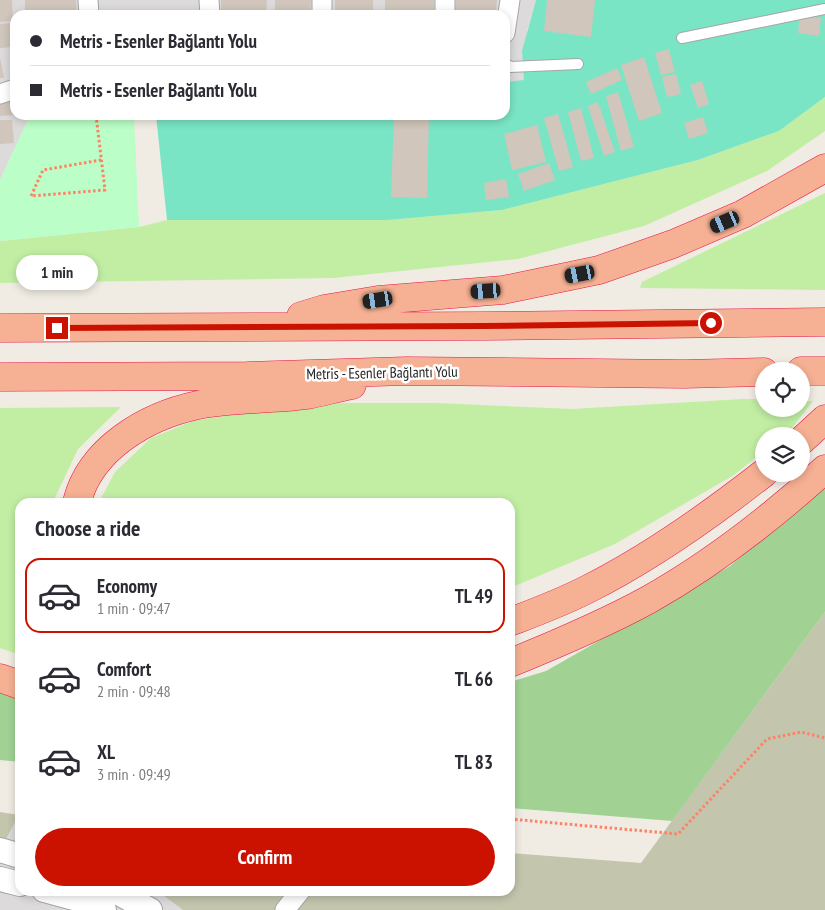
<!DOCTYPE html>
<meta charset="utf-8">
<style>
:root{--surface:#fff;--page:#f7f7f7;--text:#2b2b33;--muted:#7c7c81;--line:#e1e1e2;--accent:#cb1200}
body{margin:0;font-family:"PT Sans Narrow",sans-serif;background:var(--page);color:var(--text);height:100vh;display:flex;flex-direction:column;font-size:19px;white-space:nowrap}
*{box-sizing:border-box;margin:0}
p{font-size:16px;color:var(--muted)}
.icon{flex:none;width:28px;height:28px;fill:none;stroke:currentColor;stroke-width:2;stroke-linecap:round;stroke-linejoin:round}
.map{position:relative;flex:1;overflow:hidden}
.sheet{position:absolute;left:15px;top:498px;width:500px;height:398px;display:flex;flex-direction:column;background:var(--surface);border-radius:15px;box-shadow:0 2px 8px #0003}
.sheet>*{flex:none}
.top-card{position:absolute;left:10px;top:10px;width:500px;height:110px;border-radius:15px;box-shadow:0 2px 8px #0003;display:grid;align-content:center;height:110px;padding:0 20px;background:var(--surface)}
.fabs{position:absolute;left:755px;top:362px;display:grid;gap:10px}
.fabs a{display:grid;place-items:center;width:55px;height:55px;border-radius:50%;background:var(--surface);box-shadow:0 2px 8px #0003;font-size:25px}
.end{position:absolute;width:22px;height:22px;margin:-11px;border:6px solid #cb1200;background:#fff;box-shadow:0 0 0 2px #fff}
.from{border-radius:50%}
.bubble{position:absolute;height:35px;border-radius:18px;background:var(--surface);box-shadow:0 2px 8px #0003;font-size:16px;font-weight:700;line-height:35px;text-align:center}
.car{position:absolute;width:15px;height:30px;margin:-15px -8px;border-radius:6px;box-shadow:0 0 4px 1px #0007;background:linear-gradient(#222 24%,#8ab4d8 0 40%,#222 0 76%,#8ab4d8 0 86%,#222 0)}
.top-card b{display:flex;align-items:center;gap:18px;height:48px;font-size:19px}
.top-card b+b{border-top:1px solid var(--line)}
.top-card i{width:12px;height:12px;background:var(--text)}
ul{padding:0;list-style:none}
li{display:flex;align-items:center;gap:15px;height:75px;margin:0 10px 8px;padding:0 10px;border:2px solid transparent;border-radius:15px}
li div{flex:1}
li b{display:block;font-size:19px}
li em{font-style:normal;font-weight:700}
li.current{border-color:var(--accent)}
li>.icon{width:45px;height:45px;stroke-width:1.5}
h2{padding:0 20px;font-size:22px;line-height:60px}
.cta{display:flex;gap:10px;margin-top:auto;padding:10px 20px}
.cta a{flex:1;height:58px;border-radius:30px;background:var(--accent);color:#fff;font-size:20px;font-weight:700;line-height:58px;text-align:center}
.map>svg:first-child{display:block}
.residential{fill:#dcdada}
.construction{fill:#c3c5ad}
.grass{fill:#c2eea4}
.forest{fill:#a1d294}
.park{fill:#bbfec7}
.pitch{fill:#7ae5c5}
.building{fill:#d0c6bb}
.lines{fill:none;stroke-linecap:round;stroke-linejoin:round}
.service-casing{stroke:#a5a5a5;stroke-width:12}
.minor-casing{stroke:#a5a5a5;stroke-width:21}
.tertiary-casing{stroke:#a5a5a5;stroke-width:26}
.trunk-casing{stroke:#e7164b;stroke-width:29}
.path{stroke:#ff8264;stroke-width:3;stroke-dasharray:2.5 2.5;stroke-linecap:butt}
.service{stroke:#fff;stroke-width:10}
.minor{stroke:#fff;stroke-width:19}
.tertiary{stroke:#fff;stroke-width:24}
.trunk{stroke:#f6b093;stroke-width:28}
.route{stroke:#cb1200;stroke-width:6}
.labels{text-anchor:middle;stroke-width:5;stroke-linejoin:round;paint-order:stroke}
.street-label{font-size:15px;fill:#1e1e1e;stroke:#fff}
</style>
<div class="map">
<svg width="825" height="910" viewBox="0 0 825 910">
<rect width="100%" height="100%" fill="#f0ece3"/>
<path class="residential" d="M0 0H536L527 31 524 81 505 82V15H15V115H30L0 180Z
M19 815 20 890H156L183 910H0V850Z"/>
<path class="construction" d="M825 612V910H183L156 890H510V853L641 863Z
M0 812 19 815 0 850Z"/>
<path class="grass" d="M825 97V131L767 171 644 226 518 259 333 278 0 283V241L139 227 167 220H388L502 210 698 160 779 131Z
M825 193V290L640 288 642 282Z
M743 399H764V409H801V401H813L792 428 782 436H764V451L734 475 615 544 510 588V502H99L115 472 151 438 193 421 302 403H436L572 409Z
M121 407 78 449 53 502H20V655L0 648V408Z"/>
<path class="forest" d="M825 486V612L672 821 510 808V682L546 671 730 566Z
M0 690 20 697V762L0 760Z"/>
<path class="park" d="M30 115H134L139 227 0 241V180Z"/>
<path class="pitch" d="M536 0H825V97L779 131 698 160 502 210 388 220H167L156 115H505V82L524 80 522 51Z"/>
<path class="building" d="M0 0H12L13 21 0 22Z
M25 0H76L77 15H25Z
M221 0H267L266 15H221Z
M275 0H311L310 15H275Z
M335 0H373V15H335Z
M385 0H434V15H385Z
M456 0H497L496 15H455Z
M547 0H595L591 37 544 31Z
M800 16 821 18 819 36 798 33Z
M12 23 13 47 0 48V24Z
M669 49 675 72 661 75 655 53Z
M14 50H15V75L11 78Z
M0 57 4 78H0Z
M644 57 662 113 639 121 621 65Z
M617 68 622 80 591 94 586 82Z
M676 74 681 94 667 97 662 77Z
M702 81 709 104 698 108 690 85Z
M618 92 634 147 621 151 606 96Z
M15 98V115L0 116V99Z
M598 102 615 152 604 156 588 106Z
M581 108 594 158 581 161 568 112Z
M558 114 573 167 559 171 544 118Z
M394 115H429L427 198 391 197Z
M703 117 708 133 689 139 684 123Z
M0 120H12L14 143 0 144Z
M537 125 546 162 512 170 504 134Z
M549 163 555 180 524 191 518 174Z
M506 179 509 197 486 200 484 183Z"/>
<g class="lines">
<defs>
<path id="service" d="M682 38 825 9
M505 63 510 67 578 64"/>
<path id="minor" d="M88 0 89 15
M209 0 210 15
M322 15V0
M445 15V0
M505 33 510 0
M0 94 15 89
M285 910 301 890"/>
<path id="tertiary" d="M0 850 20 856
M0 879 20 884
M44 890 85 901 104 910
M113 890 150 910"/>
<path id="trunk" d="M301 316 324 309 378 300 503 290 599 270 673 244 743 214 825 168
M0 328 484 326 825 322
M801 371H825
M0 377 247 376 407 371 684 374 764 372
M801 441 825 419
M77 502C90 449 146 416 198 405 234 398 271 400 307 395 322 392 337 388 352 385
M510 622C536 612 563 602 588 589 650 558 709 516 764 473
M510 663C557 644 604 624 648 600 712 564 771 518 825 469
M0 678 20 685"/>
</defs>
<use href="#service" class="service-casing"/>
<use href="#minor" class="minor-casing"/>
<use href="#tertiary" class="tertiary-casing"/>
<use href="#trunk" class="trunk-casing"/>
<path class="path" d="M96 115 105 190 31 196 43 170 101 160
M510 819 678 834 767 739 801 732 825 738"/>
<use href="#service" class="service"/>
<use href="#minor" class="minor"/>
<use href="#tertiary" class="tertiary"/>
<use href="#trunk" class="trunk"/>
</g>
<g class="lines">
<path class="route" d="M57 328 484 326 711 323"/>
</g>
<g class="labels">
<g class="street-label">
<text transform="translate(382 373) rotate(-1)" y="5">Metris - Esenler Bağlantı Yolu</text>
</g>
</g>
</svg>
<div class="fabs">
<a><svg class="icon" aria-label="locate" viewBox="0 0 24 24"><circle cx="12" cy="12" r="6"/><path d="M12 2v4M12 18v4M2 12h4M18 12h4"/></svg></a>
<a><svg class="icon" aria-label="layers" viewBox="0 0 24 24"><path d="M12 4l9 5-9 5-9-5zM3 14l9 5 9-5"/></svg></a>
</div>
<i class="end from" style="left:711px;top:323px"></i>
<i class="end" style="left:57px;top:328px"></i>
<div class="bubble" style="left:16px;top:255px;width:82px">1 min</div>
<i class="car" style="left:725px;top:222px;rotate:247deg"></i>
<i class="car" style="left:580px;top:274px;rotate:259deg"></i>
<i class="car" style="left:486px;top:291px;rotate:266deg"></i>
<i class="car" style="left:378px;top:300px;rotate:261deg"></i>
<div class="top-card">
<b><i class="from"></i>Metris - Esenler Bağlantı Yolu</b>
<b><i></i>Metris - Esenler Bağlantı Yolu</b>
</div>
<section class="sheet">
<h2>Choose a ride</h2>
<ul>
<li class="current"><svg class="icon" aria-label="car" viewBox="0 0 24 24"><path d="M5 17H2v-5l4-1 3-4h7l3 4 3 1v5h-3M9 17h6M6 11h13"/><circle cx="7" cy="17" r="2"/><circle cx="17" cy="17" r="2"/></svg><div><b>Economy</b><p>1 min · 09:47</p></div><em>TL 49</em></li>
<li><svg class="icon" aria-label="car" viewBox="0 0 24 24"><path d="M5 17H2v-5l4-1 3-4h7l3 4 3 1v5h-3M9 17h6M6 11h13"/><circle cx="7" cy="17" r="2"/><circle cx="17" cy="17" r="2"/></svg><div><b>Comfort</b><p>2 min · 09:48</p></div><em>TL 66</em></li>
<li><svg class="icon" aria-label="car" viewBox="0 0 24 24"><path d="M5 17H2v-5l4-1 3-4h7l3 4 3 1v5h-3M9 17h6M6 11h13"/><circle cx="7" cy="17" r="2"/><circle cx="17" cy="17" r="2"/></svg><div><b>XL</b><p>3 min · 09:49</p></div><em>TL 83</em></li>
</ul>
<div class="cta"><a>Confirm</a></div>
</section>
</div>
